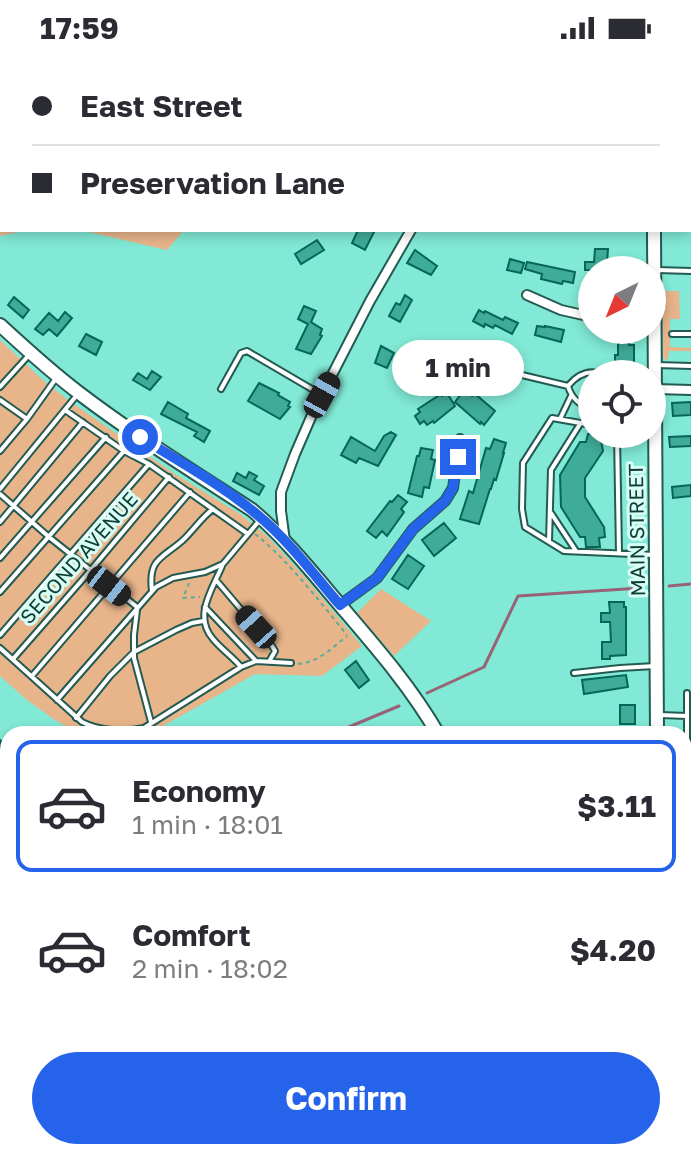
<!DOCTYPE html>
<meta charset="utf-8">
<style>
:root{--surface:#fff;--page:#f2f2f3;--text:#2b2b33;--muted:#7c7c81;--line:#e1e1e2;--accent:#2563eb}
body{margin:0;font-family:"Golos Text",sans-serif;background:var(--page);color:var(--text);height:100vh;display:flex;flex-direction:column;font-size:30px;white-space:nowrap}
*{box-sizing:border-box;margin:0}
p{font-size:26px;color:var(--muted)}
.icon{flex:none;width:44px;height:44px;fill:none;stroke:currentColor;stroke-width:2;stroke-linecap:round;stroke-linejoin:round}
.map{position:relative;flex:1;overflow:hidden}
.details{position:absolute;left:0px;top:670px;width:692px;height:434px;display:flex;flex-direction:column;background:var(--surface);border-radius:24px 24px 0 0;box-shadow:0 4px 12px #0003}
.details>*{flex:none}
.guide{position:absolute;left:0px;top:0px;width:692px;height:176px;box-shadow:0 4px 12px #0003;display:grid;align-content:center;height:176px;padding:0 32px;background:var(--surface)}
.needle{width:52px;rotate:223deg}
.controls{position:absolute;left:578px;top:200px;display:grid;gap:16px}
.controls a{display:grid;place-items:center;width:88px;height:88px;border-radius:50%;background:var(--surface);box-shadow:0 4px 12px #0003;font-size:40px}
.end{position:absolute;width:36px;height:36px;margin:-18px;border:10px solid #2563eb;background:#fff;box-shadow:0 0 0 4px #fff}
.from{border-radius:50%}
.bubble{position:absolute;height:56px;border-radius:28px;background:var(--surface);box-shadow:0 4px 12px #0003;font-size:26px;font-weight:700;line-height:56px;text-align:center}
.car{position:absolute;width:24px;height:48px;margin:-24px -12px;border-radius:10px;box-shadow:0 0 6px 2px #0007;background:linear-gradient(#222 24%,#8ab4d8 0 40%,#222 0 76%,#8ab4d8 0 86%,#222 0)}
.guide b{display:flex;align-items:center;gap:28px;height:76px;font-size:30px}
.guide b+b{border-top:2px solid var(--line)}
.guide i{width:20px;height:20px;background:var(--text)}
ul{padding:14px 0 0;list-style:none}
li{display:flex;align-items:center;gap:24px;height:132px;margin:0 16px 12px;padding:0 16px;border:4px solid transparent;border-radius:16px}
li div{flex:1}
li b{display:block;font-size:30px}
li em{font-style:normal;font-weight:700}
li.selected{border-color:var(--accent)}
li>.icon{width:72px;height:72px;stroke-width:1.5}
.button{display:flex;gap:16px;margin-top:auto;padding:16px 32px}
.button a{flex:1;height:92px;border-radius:48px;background:var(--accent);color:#fff;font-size:32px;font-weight:700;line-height:92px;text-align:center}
.status{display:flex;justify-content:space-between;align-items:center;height:56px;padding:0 40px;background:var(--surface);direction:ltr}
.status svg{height:22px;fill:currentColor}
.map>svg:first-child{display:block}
.green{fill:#e8b48a}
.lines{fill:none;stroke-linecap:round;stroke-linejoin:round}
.stream{stroke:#996377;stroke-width:3}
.building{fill:#3fab99;stroke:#066659;stroke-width:2}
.lane-casing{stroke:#235b52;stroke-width:8}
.street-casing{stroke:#235b52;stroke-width:12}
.secondary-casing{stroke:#235b52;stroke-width:16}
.path{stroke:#59ad9d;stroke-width:2;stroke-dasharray:4 4;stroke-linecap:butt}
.lane{stroke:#fff;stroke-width:4}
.street{stroke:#fff;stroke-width:8}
.secondary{stroke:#fff;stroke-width:12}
.route{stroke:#2563eb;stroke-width:10}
.labels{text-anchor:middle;stroke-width:6;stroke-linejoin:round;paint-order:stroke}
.street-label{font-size:20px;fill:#0e3d35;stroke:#d7fdf5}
</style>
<div class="status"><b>17:59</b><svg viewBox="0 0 49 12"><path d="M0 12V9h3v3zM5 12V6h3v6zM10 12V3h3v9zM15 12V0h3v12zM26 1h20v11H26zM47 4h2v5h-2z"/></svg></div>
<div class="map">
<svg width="691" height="1103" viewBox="0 0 691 1103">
<rect width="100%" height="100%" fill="#81e9d5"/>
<path class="green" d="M0 71H2V174H28L0 180Z
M80 174H184L167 194Z
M664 235H679L680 263H670V291L691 292V295H669L668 303 665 304 663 300 662 238Z
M0 284 44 325 68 344 175 418 240 458 266 479 303 519 362 590 322 620 255 618 149 678H80L55 664 27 644 0 620Z
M381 533 431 565 394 600 357 557Z
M691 942V1041L684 1017V944Z"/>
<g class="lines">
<path class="stream" d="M0 140H2
M669 530 691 528
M427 637 484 611 518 540 641 532
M332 678 399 650
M0 926 8 916"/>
</g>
<path class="building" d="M358 174H375L365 194 352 187Z
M317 184 324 194 301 208 295 198Z
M595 193H608L607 207 615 208 614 214H585V206H594Z
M415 194 437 210 431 219 407 207Z
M510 203 524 207 521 217 507 214Z
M527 206 575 216 573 227 563 225 562 228 541 223 542 218 525 213Z
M405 239 412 244 400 266 389 260 396 247 400 249Z
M14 241 29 254 23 262 8 249Z
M304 250 316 255 311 266 322 273 320 279 322 280 311 298 296 293 308 268 298 263Z
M479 254 484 257 485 255 503 264 505 261 518 267 512 278 495 269 493 272 485 268 484 271 473 265Z
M65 256 72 262 57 280 49 273 43 279 35 273 49 257 58 265Z
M537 270 545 271V270L564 274 561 286 535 279Z
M86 278 102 286 96 299 79 290Z
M618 279H629V289H634V308H615V299H618Z
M381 290 394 297 387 312 375 307Z
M152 315 161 321 150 334 133 324 138 317 147 323Z
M259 327 279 337 278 339 290 346 288 350 290 351 280 363 248 345Z
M464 334 472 340 474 337 495 355 484 369 481 366 480 368 455 346Z
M447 337 455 350 434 367 433 365 427 369 424 365 420 368 415 360 420 356 418 353 441 338 442 340Z
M168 346 188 358 186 362 210 375 204 386 194 380 197 376 161 358Z
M691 346V359L673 360 672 347Z
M391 376 396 379 378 410 359 402 356 407 341 399 351 381 375 395 384 380Z
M588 378H600L603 395 585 422V441L604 471 605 481 599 482 600 491H586L585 481H580L561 451 560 419 580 386H586Z
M691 380V390L670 391 669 381Z
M494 383 506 387 503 397H504L496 424 494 423 491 433H490L479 468 460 463 469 435 473 437 486 392 490 393Z
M421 392 433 394 431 403 435 404 429 432 424 431 422 441 408 437 417 400H419Z
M249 416 257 420 254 424 264 430 259 439 233 425 237 417 246 422Z
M691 429V440L673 442 672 431Z
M398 439 407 446 401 453 404 456 387 480 382 475 376 482 367 475 390 445 392 446Z
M444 467 456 482 434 500 422 484Z
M408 499 424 510 408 533 392 523Z
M609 546H624V551H626V599L610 600V603H602V586H611L610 566H601V557H610Z
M356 605 369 624 359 632 345 614Z
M626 619 628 631 584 638 582 624Z
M620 649H635V668H620Z
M0 684 8 691V707L0 700Z"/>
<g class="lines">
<defs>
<path id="lane" d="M657 214 691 215
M672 278H691
M657 309 691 310
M522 319 568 330
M0 331 29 299
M221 333 241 297 247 295 322 339
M0 344 27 363
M592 352C580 351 571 341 568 330 577 319 588 313 602 318
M65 354 124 395 149 408 248 478
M560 363 571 340
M592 369 552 362 523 407 522 453 525 471 564 495 655 499
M617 378 619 497
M0 395 27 363 57 321
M0 433 77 339
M0 438 49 481 137 551
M551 457 576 495
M0 466 83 366
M549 485 551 414 580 368
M0 502 106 381
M222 510C212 534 193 560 213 583 221 593 233 601 241 611
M216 524 272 590 275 595 270 604
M152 535C148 503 161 503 182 485 193 475 201 462 213 453
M0 536 124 395
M205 551 256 605
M137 554 134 579V602L151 666
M0 579 149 408
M0 592 82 666C99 675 125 676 144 672L241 611 256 605 291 607
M13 603 90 515 169 421
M574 617 620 612 655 610
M32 620 190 436
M57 644 156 531 173 522 205 516 223 508 259 465
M660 659 687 660
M76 662 110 620 134 596 176 574 192 567 203 565
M687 690V637
M542 1096 543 1103
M620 1096 624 1103
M582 1103 595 1096
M639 1103 654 1096"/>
<path id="street" d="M19 0 20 2
M217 0V2
M471 0 475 2
M503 2 504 0
M527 239 561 254 592 261
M655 333 691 334
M285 485 281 455V436L295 398 315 352 370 245 411 174
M340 549 377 522 413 473 445 445 453 432 460 383
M684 723 691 722
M0 878 8 882
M235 1096 247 1103"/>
<path id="secondary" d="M653 0V2
M654 174 657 678
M0 269C26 293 51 316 79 337 134 379 194 416 252 454 285 482 312 516 340 549 375 590 411 631 438 678
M684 934H691
M684 1061 691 1084
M355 1103 361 1096"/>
</defs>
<use href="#lane" class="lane-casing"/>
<use href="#street" class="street-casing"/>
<use href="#secondary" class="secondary-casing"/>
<path class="path" d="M255 478C290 506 319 545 347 579
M189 527 183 542 200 541
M298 608C319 606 332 592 347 580
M684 1008 691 1004"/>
<use href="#lane" class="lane"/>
<use href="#street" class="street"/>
<use href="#secondary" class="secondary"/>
</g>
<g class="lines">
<path class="route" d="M140 381C180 406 224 430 260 461 290 486 314 519 340 549L377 522 413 473 445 445 453 432 458 401"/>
</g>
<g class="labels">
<g class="street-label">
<text transform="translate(637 474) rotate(-91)" y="7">MAIN STREET</text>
<text transform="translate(79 502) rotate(-49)" y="7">SECOND AVENUE</text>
</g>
</g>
</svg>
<div class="controls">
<a><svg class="needle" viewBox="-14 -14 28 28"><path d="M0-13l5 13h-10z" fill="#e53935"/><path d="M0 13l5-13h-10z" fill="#7c7c81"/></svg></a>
<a><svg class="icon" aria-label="locate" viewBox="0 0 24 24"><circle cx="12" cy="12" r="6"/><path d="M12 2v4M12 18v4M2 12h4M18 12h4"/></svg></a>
</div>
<i class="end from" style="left:140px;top:381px"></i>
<i class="end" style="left:458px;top:401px"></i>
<div class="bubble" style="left:392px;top:284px;width:132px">1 min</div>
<i class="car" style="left:322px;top:339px;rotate:29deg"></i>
<i class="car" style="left:109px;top:530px;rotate:128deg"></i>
<i class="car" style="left:256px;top:571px;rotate:318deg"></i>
<div class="guide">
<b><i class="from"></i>East Street</b>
<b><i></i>Preservation Lane</b>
</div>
<section class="details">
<ul>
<li class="selected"><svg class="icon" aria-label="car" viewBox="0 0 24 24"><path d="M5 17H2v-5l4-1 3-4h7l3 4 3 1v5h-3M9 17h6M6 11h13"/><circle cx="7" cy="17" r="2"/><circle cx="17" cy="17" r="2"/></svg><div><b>Economy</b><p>1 min · 18:01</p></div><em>$3.11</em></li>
<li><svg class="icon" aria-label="car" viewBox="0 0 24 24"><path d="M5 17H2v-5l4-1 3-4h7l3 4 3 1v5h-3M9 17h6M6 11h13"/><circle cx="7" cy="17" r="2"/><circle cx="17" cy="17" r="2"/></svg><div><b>Comfort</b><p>2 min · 18:02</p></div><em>$4.20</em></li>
</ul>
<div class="button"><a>Confirm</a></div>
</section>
</div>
